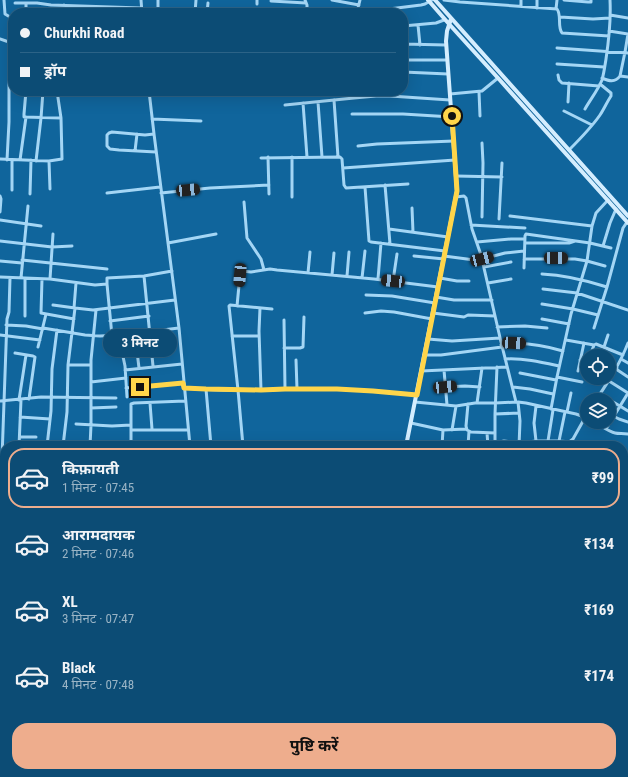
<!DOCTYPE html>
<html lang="hi">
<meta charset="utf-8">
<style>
:root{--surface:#0c4c75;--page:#1a567d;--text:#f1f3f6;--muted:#9ab4c5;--line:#2c6387;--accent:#eead8d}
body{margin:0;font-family:"Roboto Condensed","Noto Sans Devanagari",sans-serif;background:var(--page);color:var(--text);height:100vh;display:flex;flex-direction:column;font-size:15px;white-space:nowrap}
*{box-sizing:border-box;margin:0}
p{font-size:13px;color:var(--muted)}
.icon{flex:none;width:22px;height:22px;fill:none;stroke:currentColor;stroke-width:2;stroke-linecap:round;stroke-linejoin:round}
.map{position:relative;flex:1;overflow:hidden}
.drawer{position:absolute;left:0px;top:441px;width:628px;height:336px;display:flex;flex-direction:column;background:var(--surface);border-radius:16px 16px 0 0;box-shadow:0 4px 16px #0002,0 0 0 1px var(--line)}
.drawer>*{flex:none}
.banner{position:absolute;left:8px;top:8px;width:400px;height:88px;border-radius:16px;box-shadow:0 4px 16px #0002,0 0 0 1px var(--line);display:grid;align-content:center;height:88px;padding:0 12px;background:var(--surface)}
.fabs{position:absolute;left:580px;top:349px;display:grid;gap:8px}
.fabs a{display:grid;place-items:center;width:36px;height:36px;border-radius:50%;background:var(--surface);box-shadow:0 4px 16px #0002,0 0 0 1px var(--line);font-size:20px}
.end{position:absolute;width:18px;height:18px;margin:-9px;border:5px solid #ffd54a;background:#111;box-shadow:0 0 0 2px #111}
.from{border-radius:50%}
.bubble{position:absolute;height:28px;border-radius:14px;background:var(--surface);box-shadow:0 4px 16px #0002,0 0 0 1px var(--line);font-size:13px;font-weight:700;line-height:28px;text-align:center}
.car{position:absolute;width:12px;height:24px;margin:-12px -6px;border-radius:5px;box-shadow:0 0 3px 1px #0007;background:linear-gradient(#222 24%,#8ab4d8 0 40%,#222 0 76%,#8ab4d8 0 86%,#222 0)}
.banner b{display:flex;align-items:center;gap:14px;height:38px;font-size:15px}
.banner b+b{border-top:1px solid var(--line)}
.banner i{width:10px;height:10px;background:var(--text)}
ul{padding:7px 0 0;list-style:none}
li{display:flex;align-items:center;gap:12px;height:60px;margin:0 8px 6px;padding:0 4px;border:2px solid transparent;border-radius:16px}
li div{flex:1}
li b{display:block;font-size:15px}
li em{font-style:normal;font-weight:700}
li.active{border-color:var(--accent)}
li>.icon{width:36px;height:36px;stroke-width:1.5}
.button{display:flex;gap:8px;margin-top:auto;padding:8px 12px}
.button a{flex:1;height:46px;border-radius:16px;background:var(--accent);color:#111;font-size:16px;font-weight:700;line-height:46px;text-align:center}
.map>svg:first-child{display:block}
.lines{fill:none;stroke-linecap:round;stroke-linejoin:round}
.river{stroke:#427da4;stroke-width:7}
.street{stroke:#a4d6f5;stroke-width:3}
.secondary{stroke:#d4edfe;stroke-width:4}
.primary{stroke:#f2f9ff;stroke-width:4.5}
.route{stroke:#ffd54a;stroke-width:5}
</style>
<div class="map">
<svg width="628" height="777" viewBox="0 0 628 777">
<rect width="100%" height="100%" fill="#10659c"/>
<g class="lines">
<path class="river" d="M623 456 628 454
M623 529 628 520
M542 772 548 775 564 773 572 777"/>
<path class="street" d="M4 0 5 14 10 17V19L9 42
M141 0 142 13
M158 0V9
M257 0V4
M305 0 307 5V13
M332 0 359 5
M360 0 358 8 360 13
M444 0 460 2 557 9C562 16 557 26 562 33L609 36
M564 0 588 2H591V0
M271 1 306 3
M15 3H37L51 5 141 8
M64 5V13
M521 6V0
M537 8V0
M556 9 557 0
M358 10 389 9 421 5 425 4 432 0
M26 13V3
M195 13 196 0
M207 13 208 3
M610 15 628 18
M560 17 593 19 610 18
M418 25 420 45
M403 26 436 23 444 20
M609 31 628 34
M403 34 405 60
M0 39 6 41 13 43
M403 44 446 45
M557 48 628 53
M403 60H447
M557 64 604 67
M403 72 448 74
M558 75 559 80 562 83 599 86
M620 76 628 77
M602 78C609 81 615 83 620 76L625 52 628 34
M26 91 24 114V117L61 118
M149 91 154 134 179 328 190 446
M479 92 480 116
M450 94 482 91 498 78
M334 100 338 157
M318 102 322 157
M568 102 569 83
M303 103 307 157
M285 105 354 98 376 96H390L450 100
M585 109C590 100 598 90 602 80 604 73 605 65 606 59 609 39 611 20 610 0
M564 111 592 125
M352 114H403L452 117
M152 119 201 121
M154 134 145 135 112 132 109 133 107 135V146L110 149 119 150 156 152
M482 143 483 163 482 217
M358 146 377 144 454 141
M569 150C580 139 591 128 600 115 604 109 607 102 611 96V93L600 84
M135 151 137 134
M268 157 269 194
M261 158 340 157 342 159 344 185 346 188 408 184
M0 159 49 161 62 159 61 118 57 91
M7 160 9 122V64
M20 160 26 117
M36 161 41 118 43 91
M49 161 50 189
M343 168 455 160
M456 176 502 177
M385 185 390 244
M365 187 369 241 371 242 445 251
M12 190V160
M107 193 160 187
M161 193 210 188 269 185
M30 194 31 160
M0 196 1 199 0 212
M292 197V157
M456 197 464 196 466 198 472 229 481 255 501 342 516 402
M244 202 247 238 261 259 264 270
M412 208 413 232
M510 216 592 226
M499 219 502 163
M0 220 41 226
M471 225 525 228
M389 229 448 237
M0 241 52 247 72 246
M477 242 511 239H525
M168 243 216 234
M525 243H569L575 241
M603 246 610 223 616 209
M414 256 444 259
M444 256 482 261
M482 259 505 253 524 251
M524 259H575L587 261 605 266
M22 260 107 269
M0 261 22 263
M484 267 511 262
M524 268 525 236 526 234 590 243 611 248
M308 273 310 252
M542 274C565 275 585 280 607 287
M332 275 334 253
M144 276 153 366
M347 276 349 252
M0 277 50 279 95 285 107 284
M21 278 28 206
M362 278 365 251
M440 278 457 281H469
M42 279 41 313 74 319
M50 279 53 234
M378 279 381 243
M393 281 397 254
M488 283 511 279
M543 289 577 293 628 310
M366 295 392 296 435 303
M436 297 454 300H492
M542 304 573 309 598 315
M53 305 75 308 93 310 175 300
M237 306 240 275 242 271 251 272 270 269 277 270 374 279 438 287
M74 308 76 283
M260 308 259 331 261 390
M365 313 381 311 394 312 432 319
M433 313 464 317 468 315 495 316
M25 316V278
M542 319 569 324
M284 320 285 389
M110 321 149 316
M6 325 26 326 43 329
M497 327 525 326 547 328
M43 328 85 335 100 336 120 335 179 328
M594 328 607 287 623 228 627 222
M0 335 40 340
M120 335 121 347 125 366 127 397
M112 336 107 284V278L144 276 172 271
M232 336H259
M428 339 452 341 500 338
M566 340 594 345
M136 343 139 368
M501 345C521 341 543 345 563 351
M38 347 46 314
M604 347 608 335
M284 348H300L303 347 304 317
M15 353 33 356 35 357 29 399
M424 355H441L502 347
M590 356 594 345 596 344 623 355
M505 359C524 358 541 362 559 366
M621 359 628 363
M296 360 297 389
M580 360 587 362
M609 364 617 368
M68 365H91
M616 369 628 377
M125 370 182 364
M444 370 447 405
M421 371 507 367
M578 371 584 343
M520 373 556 380
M557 377 582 382
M609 381 628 393
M91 382 126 378
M445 387 465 386 480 387
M513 387 530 389 553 394
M126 388 183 383
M184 388C209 390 235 391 261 390 286 390 312 388 337 389 364 390 390 392 417 395
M206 389 211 446
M600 394 628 411
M19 400 26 355
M596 400C608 382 620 364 628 343
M0 401 41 397 116 398
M415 402 456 406 475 403H495L518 402 526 403 576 414 587 418
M518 402 520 421 519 446
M150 403 152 429
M477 403 482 368
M468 404 466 426 467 430 471 432 495 433
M91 408 116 407
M551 409 557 377 571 314 587 261 592 226 596 213 608 200
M567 412 571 393
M495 414 519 413
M609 414 619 419 628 422
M20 417 50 419
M594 422C600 425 609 432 615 433 619 434 623 433 628 434
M411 423 443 430 466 429
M76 424 112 426 131 425
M606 429 628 393
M131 430H188
M452 430 456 406
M487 433 488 446
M20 437H36
M536 441 534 423 536 406
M548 441 553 410
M559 441 565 412
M495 443 504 441 520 443 536 441H559L583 443 596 446
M131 444V404L134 403 185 401
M19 446 21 400
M47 446 51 411 52 369 57 330
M63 446 67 412 68 365 75 308
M90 446 91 425V360L96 310
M119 446 120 444 122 443 163 445
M243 446 238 390 229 306 230 305 272 309
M442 446 443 430
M468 446 469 431
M495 446V414L497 367
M564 446 573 439 587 414
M2 458 7 319 9 312 10 278
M0 474 5 475
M0 495H5
M1 576 5 557
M623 652 628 653
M623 672 628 655
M0 698 5 700
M623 722 628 723
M0 735 5 710
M623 739H628
M0 751 5 752
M0 761 5 762
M70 772 82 774 89 777
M13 777H22
M63 777 64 772
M132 777 143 772
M233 777 238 772
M291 777 292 772
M586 777 587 772
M612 777 613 772"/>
<path class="secondary" d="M428 0 449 24 498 78 628 223
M435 0 628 216
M406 446 457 191 446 41 447 31 451 19
M333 777 335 772"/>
<path class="primary" d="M0 575 5 579
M263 772 268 777"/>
</g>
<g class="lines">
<path class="route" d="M140 387 183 383 184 388 206 389 261 390 285 389H337L373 391 417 395 457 191 452 116"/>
</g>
</svg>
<div class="fabs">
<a><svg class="icon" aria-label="locate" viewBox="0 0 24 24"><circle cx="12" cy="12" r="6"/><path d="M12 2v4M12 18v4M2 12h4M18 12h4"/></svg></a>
<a><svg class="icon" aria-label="layers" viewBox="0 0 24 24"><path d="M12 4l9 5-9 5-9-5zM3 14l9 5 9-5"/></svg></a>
</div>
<i class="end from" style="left:452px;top:116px"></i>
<i class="end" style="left:140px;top:387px"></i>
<div class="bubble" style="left:103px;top:329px;width:74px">3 मिनट</div>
<i class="car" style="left:188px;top:190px;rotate:85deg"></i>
<i class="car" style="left:556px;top:258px;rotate:91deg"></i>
<i class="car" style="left:482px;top:259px;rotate:76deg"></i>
<i class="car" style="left:240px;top:275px;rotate:185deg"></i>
<i class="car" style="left:393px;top:281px;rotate:276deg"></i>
<i class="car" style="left:514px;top:343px;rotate:93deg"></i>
<i class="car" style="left:445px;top:387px;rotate:85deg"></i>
<div class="banner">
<b><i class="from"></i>Churkhi Road</b>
<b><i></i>ड्रॉप</b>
</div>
<section class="drawer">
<ul>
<li class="active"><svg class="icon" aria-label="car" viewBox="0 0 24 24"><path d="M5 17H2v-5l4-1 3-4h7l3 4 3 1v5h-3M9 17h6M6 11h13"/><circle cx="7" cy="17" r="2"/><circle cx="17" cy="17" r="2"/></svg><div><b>किफ़ायती</b><p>1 मिनट · 07:45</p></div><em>₹99</em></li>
<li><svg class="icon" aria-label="car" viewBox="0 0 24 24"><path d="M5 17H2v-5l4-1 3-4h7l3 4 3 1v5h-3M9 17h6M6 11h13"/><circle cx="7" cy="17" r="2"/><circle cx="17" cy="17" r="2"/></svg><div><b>आरामदायक</b><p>2 मिनट · 07:46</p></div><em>₹134</em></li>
<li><svg class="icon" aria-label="car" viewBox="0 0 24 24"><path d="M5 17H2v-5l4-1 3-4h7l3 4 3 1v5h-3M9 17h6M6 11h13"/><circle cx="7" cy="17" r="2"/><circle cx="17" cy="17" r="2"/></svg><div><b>XL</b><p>3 मिनट · 07:47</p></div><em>₹169</em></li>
<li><svg class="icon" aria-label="car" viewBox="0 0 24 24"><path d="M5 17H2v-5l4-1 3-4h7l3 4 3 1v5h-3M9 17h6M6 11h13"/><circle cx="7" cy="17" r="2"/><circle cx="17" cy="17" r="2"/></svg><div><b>Black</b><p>4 मिनट · 07:48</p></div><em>₹174</em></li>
</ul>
<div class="button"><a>पुष्टि करें</a></div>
</section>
</div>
